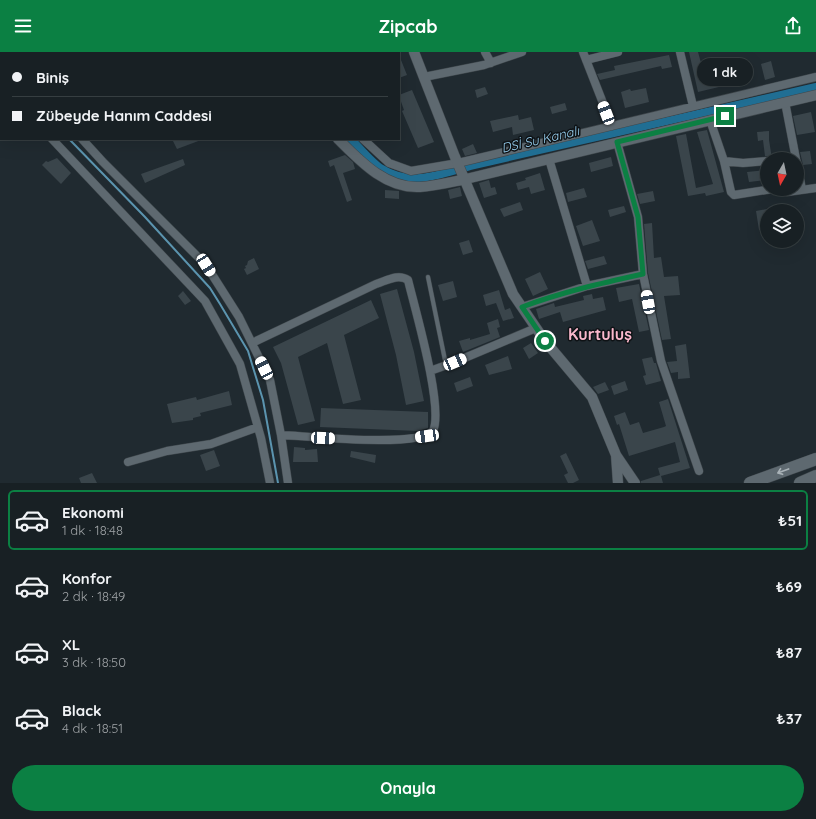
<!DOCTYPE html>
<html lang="tr">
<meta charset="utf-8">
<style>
:root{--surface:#182024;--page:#21282c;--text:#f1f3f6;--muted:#9fa3a6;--line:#363e41;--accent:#0b8043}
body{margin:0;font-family:Quicksand,sans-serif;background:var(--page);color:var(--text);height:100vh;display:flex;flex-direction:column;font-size:15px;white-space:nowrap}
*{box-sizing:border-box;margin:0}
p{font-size:13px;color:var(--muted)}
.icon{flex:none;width:22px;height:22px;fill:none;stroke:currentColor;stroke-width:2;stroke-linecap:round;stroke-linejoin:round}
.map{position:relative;height:431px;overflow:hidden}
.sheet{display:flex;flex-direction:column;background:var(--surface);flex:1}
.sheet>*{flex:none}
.banner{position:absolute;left:0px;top:0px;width:400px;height:88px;box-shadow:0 4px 16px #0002,0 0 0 1px var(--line);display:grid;align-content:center;height:88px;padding:0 12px;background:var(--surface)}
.needle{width:26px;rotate:189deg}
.fabs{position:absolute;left:760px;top:100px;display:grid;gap:8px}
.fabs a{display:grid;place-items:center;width:44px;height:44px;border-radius:50%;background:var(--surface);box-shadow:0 4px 16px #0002,0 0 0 1px var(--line);font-size:20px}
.end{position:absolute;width:18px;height:18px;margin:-9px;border:5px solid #0b8043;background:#fff;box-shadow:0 0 0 2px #fff}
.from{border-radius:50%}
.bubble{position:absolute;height:28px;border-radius:14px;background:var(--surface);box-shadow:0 4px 16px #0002,0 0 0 1px var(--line);font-size:13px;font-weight:700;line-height:28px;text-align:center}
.car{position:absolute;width:12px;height:24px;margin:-12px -6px;border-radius:5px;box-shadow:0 0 3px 1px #0007;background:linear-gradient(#fff 24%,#345 0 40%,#fff 0 76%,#345 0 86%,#fff 0)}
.banner b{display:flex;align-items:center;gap:14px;height:38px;font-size:15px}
.banner b+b{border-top:1px solid var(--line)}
.banner i{width:10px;height:10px;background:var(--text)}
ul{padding:7px 0 0;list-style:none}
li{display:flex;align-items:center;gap:12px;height:60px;margin:0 8px 6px;padding:0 4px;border:2px solid transparent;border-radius:6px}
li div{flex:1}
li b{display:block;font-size:15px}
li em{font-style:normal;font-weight:700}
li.active{border-color:var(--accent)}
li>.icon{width:36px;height:36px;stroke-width:1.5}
.action{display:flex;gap:8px;margin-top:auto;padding:8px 12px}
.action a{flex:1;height:46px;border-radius:24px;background:var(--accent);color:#fff;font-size:16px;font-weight:700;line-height:46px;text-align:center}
header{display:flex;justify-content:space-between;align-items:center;height:52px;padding:0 12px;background:var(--accent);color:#fff;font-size:18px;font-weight:700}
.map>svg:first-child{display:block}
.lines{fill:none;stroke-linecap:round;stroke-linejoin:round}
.stream{stroke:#5b94af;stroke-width:2}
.canal{stroke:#206e93;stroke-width:8}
.building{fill:#3a454b}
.service-casing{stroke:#3f474c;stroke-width:5}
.minor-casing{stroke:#3f474c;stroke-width:9}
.tertiary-casing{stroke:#3f474c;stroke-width:11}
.secondary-casing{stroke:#3f474c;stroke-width:13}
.service{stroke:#5e6970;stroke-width:4}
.minor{stroke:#5e6970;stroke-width:8}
.tertiary{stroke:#5e6970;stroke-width:10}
.secondary{stroke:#5e6970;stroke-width:12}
.oneway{stroke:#a9b2b7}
.route{stroke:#0b8043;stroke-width:5}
.labels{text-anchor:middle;stroke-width:3;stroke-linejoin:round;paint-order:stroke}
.water-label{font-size:13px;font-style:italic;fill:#99d2f3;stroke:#0e1215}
.district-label{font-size:16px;font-weight:bold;fill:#fab8cc;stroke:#0e1215}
</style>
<header><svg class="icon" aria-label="menu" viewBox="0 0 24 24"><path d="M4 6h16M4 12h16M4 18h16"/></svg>Zipcab<svg class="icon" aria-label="share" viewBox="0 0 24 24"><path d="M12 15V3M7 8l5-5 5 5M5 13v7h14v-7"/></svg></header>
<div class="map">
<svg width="816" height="431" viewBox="0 0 816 431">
<rect width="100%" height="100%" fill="#202a30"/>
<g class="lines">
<path class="stream" d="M2 0 3 1
M69 87 145 165 210 236 220 252 248 299 263 348 278 431"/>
<path class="canal" d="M351 87C360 96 372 111 382 117 413 136 442 121 474 113L816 35"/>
</g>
<path class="building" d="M689 0H698L704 22 719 18 723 34 698 40Z
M399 3 407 23 399 26Z
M669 3 672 15 662 17 661 14 600 28 597 22 615 18 614 14Z
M771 9 775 25 765 28 761 12Z
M485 35 488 42 477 46 475 38Z
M646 36 649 50 625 56 621 40 630 37 631 39Z
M412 38 434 90 418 96 402 59 404 58 399 44V43Z
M565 51 567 58 552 62 550 55Z
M811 60 815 80 797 83 793 64Z
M518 63 519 68 531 65 534 78 513 83 512 75 493 80 490 69Z
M707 78 724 140 706 144 705 141 688 144 676 84 686 82 696 136 713 132 697 80Z
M769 79V88L772 107 769 104H765L763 88 758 89 757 80Z
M172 87H201V88L177 97Z
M473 92 477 101 465 104 462 97Z
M810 99 812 112 803 113 800 100Z
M345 103 353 110 355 117 343 121 352 148 347 150 334 113 330 115 328 109Z
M611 105 613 114 591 120 589 111Z
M57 106 71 121 61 132 42 113 46 109 48 110Z
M183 107 185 113 145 131 141 122Z
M767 118V128L749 130 747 120Z
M540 121 545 138 531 142 529 135 518 138 516 131 526 128 525 126Z
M489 128 491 136 495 135 497 142 484 146 479 131Z
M460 135 462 144 450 147 448 138Z
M584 136 587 145 568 150 566 141Z
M385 138 399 139V147L385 146Z
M653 139 655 149 640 152 637 142Z
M520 150 523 158 504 165 500 157Z
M624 154 626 160 610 165 608 158Z
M767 157V177L759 178 756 159Z
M592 168 600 189 583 194 576 174Z
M652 171 654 206 661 205 664 225 678 224 680 243 664 244 671 287 662 288 648 221 644 172Z
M469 188 473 200 463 203 459 191Z
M604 204 607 212 588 217 585 209Z
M254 206 259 217 247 223 244 217 246 216 245 214 247 213 248 209Z
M540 220 548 237 533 244 525 227Z
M453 229 457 245 443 249 438 233Z
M639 232 649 278 639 280 632 247 619 250 616 236Z
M397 237 414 300 424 349 406 353 396 303 380 242Z
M499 238 505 258 510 256 514 266 503 269 496 251 486 254 483 243Z
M183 239 191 249 185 253 178 244Z
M592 242 593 247 603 245 606 258 563 270 560 260 539 267 536 257 554 251 555 255 584 248 583 244Z
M371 248 379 266 344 283 361 348 343 352 327 291 298 305 315 369 298 373 281 311 273 295Z
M498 267 500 275 497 276 500 285 463 300 459 289 470 286V288L490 282 487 271Z
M531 291 538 301 529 307 523 296Z
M686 292 690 326 678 327V320L671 321 667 310 677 309 675 294Z
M508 304 512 317 489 323 485 313Z
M652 305 654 311H656L661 329 646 333 643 324 646 323 642 307Z
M470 325 473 334 457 340 454 331Z
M625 329 628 338 614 343 611 334Z
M605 330 609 338 598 342 593 335Z
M229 339 232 353 200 361 201 364 193 366V368L172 371 167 352 196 345 197 348Z
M668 347 690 416 661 424 663 431H641V429L660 423 658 416 680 410 675 390 629 404 619 372 617 373 614 364 625 360 630 373 639 370 643 381 664 375 666 374 659 350Z
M321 356 428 360V376L418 379 320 375Z
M294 395 305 396V398L317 397 318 410H293Z
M214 398 220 414 206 419 200 403Z
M351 399 376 403 375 411 350 405Z
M566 401 579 428 573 431H568L564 423 568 421 560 404Z
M92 421 97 431H81L79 426Z"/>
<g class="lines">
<defs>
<path id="service" d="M428 225 446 313"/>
<path id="minor" d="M17 0V1
M38 0 39 1
M485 0 491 11
M583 0 612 74
M680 0 693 54
M67 1 68 0
M85 1 86 0
M193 1 194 0
M312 1V0
M386 1 389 0
M586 8 618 0
M424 25 484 13 522 0
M785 50 796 107
M710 68 724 109 743 111 767 109
M52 87 205 249 240 312 261 386 270 431
M82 87 103 110 206 213 239 265 270 328 281 383 288 431
M363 87 389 111 411 119 458 111 816 25
M617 90 638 165 643 222 661 309 699 419
M549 107 587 234
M724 109 731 140 734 143 772 137
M797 110 802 138
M781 137 787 140 816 136
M522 255 587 234 643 222
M252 291 376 232C386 229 398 221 408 228 415 257 444 356 433 379 418 396 307 384 281 383
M430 319 455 310 536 276
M128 410 167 399 211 392 258 375"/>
<path id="tertiary" d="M414 0 455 105 513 242 545 289 592 345 616 403 635 431
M0 38H1
M338 87C360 109 386 137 420 135 435 134 451 130 466 127L816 43
M616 403 618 431"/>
<path id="secondary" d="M750 431 816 407
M800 431 816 424"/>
</defs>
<use href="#service" class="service-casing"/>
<use href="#minor" class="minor-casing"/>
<use href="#tertiary" class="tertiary-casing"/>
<use href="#secondary" class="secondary-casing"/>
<use href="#service" class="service"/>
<use href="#minor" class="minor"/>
<use href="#tertiary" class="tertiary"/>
<use href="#secondary" class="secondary"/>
</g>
<defs><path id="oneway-shaft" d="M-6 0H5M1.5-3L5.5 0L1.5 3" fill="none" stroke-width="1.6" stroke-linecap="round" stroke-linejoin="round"/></defs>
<use class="oneway" href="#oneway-shaft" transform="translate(783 419) rotate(160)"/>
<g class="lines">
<path class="route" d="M545 289 522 255C562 240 602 231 643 222L638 165 617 90 725 64"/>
</g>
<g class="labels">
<g class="water-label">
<text transform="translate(540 87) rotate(-13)" y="5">DSİ Su Kanalı</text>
</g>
<g class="district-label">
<text x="600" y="288">Kurtuluş</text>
</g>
</g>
</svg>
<div class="fabs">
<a><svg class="needle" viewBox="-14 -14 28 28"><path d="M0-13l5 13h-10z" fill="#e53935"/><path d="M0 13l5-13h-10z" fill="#9fa3a6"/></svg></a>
<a><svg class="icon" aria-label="layers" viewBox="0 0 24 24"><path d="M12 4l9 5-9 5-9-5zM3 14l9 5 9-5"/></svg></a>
</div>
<i class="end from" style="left:545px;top:289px"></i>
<i class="end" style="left:725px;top:64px"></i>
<div class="bubble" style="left:697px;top:6px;width:56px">1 dk</div>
<i class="car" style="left:606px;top:61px;rotate:339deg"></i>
<i class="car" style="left:206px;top:213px;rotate:148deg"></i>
<i class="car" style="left:648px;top:250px;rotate:350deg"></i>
<i class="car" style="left:455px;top:310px;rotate:67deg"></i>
<i class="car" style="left:264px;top:316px;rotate:334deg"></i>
<i class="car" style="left:427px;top:384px;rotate:262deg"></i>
<i class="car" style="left:323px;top:386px;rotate:93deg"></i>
<div class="banner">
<b><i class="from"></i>Biniş</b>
<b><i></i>Zübeyde Hanım Caddesi</b>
</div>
</div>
<section class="sheet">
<ul>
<li class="active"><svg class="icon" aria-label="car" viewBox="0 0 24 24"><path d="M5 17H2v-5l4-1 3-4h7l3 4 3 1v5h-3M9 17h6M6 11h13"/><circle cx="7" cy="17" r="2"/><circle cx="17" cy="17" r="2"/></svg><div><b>Ekonomi</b><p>1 dk · 18:48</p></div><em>₺51</em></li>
<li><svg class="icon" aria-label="car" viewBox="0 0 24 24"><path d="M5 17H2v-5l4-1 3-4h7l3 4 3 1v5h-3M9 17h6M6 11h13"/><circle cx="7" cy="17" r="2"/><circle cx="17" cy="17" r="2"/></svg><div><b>Konfor</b><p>2 dk · 18:49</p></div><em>₺69</em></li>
<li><svg class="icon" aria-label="car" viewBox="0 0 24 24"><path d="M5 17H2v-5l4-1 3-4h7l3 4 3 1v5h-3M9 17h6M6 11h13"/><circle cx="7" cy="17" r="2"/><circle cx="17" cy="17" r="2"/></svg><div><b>XL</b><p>3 dk · 18:50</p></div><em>₺87</em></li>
<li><svg class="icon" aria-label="car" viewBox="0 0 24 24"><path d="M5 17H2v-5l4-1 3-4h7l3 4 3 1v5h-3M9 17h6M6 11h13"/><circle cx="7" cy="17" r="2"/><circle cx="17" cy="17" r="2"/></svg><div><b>Black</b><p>4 dk · 18:51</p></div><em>₺37</em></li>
</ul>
<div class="action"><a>Onayla</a></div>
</section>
